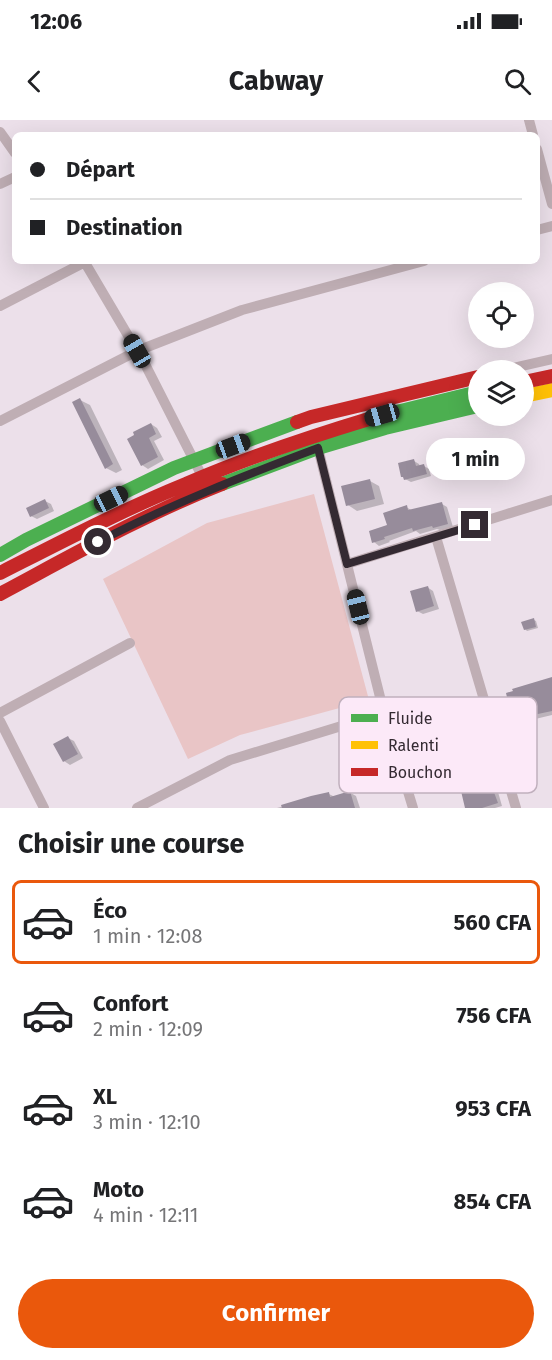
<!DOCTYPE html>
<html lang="fr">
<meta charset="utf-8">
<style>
:root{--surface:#fff;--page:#f2f2f2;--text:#202124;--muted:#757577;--line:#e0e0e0;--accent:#ea580c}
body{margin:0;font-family:"Fira Sans",sans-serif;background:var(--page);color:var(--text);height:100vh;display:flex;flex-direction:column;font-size:22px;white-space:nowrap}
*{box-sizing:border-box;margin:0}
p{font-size:20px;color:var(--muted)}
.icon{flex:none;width:33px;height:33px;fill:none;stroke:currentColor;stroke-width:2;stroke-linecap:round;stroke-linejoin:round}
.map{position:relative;height:688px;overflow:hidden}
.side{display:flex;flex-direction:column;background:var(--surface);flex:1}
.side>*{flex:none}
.banner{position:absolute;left:12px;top:12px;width:528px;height:132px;border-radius:9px;box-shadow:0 6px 24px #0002;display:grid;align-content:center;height:132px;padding:0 18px;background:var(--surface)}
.fabs{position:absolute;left:468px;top:162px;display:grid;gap:12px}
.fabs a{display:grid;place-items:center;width:66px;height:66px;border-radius:50%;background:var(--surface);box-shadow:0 6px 24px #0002;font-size:30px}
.end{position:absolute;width:27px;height:27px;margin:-14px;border:8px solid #342a32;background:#fff;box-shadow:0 0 0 3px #fff}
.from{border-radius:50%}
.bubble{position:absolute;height:42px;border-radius:21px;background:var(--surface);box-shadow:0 6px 24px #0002;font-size:20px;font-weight:700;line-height:42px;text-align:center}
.car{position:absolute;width:18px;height:36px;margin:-18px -9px;border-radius:8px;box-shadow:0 0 4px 2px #0007;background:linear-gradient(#222 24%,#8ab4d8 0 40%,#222 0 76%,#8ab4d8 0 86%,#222 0)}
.banner b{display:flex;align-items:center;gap:21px;height:57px;font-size:22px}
.banner b+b{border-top:2px solid var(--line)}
.banner i{width:15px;height:15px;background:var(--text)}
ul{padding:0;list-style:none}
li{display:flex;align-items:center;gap:18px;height:84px;margin:0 12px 9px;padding:0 6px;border:3px solid transparent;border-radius:9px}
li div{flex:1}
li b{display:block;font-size:22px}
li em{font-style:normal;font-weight:700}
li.current{border-color:var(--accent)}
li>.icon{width:54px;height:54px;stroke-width:1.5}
h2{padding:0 18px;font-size:27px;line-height:72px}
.button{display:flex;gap:12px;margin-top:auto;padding:12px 18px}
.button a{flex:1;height:69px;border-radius:36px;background:var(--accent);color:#fff;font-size:24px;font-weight:700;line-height:69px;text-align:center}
.status{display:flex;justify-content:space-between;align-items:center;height:42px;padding:0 30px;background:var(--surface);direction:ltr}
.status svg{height:16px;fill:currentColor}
header{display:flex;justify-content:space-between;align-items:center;height:78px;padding:0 18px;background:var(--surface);font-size:27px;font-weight:700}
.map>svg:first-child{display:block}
.green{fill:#e9c5c6}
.shadow{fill:#0003}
.building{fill:#978c9b}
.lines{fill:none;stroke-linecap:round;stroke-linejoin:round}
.street{stroke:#bfaeb4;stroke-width:10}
.fast{stroke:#4caf50;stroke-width:14}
.slow{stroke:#ffc107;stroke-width:14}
.jam{stroke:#c62828;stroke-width:14}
.route{stroke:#342a32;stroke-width:8}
.key{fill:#fce9f8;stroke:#c0b0bd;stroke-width:1.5}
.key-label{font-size:16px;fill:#342a32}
</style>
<div class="status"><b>12:06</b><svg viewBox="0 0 49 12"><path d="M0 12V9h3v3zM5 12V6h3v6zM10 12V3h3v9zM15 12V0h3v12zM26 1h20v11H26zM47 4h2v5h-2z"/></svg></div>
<header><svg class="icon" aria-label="back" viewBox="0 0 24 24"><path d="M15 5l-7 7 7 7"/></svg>Cabway<svg class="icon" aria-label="search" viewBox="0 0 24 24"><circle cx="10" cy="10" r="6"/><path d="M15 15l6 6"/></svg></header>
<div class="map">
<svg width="552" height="688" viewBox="0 0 552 688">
<rect width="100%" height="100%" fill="#ece0ea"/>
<path class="green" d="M314 374 369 580 240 615 188 639 103 459 207 403Z"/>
<path class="shadow" d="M80 280 90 285 122 350 116 353 106 348Z
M151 304 157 308 162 317 154 321 164 340 148 349 142 345Z
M414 341 419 344 420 347 424 346 429 349 431 356 411 362 405 359Z
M370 361 379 366 384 384 357 391 348 385Z
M45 381 51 384 54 391 37 399 31 396Z
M442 384 447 387 453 407 440 410 437 409 420 414 416 411 389 421 390 422 379 426 374 422 406 387 413 391Z
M427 467 433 471 439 489 423 494 417 491Z
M534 500 536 501 538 508 527 511 525 509Z
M552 558V595L527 601 525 600 520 601 514 598Z
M68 618 74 621 83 638 70 645 64 641Z
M492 669 498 672 502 686 495 688H467L474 670 479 673Z
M349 672 356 676 360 688H277L329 674 335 677Z"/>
<path class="building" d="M80 278 113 344 105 349 72 282Z
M151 303 156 314 149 318 158 337 141 346 127 319 134 315 133 312Z
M414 339 416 346 424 344 427 354 404 360 403 357H401L398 343Z
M370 359 375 379 346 386 341 366Z
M45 379 49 388 30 397 26 388Z
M442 382 448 404 433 408 432 406 413 411 412 408 384 417 385 419 372 423 369 411 387 405 383 393 407 385 408 390Z
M428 466 434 486 416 492 410 471Z
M534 498 536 507 524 510 521 502Z
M552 557V591L519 598V597L512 599 506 573 513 571 512 569Z
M68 616 78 634 63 642 53 624Z
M492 667 498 683 482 688H465L461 671 474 668 475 673Z
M350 671 355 688H282L281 685 311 676 329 672 330 677Z"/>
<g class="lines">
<path class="street" d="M529 0 533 15
M0 12 15 33
M537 29 552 84
M0 64 15 57
M537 110 552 106
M84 141 146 246 205 362
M0 186 85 142
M504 250 552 239
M0 301 137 231 242 190 424 141
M317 324 384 593 413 688
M436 417 516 688
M347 444 552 380
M0 593 130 523
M0 601 44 688
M137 688 230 640 384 593"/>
<path class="fast" d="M372 298 478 272
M222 364 318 328 385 308 478 286
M0 435 26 420 174 348 297 302"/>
<path class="slow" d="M524 276 552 270"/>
<path class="jam" d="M524 262 552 256
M297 302 311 297 478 257
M0 453C61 422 122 390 186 364 246 338 309 317 372 298
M0 474C73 435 145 394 222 364"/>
</g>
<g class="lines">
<path class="route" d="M98 422C169 385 243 356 318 328L347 444 475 405"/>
</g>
<rect x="339" y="577" width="198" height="96" rx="9" class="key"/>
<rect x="351" y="594" width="27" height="8" fill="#4caf50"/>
<rect x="351" y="621" width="27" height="8" fill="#ffc107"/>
<rect x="351" y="648" width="27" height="8" fill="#c62828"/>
<g class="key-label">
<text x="388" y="604">Fluide</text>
<text x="388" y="631">Ralenti</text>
<text x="388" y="658">Bouchon</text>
</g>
</svg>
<div class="fabs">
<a><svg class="icon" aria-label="locate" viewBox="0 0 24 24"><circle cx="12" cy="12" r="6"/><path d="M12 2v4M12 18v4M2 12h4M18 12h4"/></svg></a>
<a><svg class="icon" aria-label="layers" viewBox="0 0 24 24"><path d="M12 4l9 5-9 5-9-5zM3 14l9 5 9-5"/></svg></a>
</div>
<i class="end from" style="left:98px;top:422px"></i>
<i class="end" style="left:475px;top:405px"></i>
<div class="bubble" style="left:426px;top:318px;width:99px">1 min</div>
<i class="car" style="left:137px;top:231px;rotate:330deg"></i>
<i class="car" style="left:382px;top:295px;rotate:254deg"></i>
<i class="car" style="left:233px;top:326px;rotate:70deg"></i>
<i class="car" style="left:111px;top:379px;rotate:64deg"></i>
<i class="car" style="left:358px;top:487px;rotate:346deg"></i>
<div class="banner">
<b><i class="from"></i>Départ</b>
<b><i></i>Destination</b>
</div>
</div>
<section class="side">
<h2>Choisir une course</h2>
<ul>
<li class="current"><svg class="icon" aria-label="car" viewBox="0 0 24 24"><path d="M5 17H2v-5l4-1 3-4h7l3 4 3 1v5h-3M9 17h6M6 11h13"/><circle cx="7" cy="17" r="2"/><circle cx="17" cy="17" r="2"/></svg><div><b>Éco</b><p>1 min · 12:08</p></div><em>560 CFA</em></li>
<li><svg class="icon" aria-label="car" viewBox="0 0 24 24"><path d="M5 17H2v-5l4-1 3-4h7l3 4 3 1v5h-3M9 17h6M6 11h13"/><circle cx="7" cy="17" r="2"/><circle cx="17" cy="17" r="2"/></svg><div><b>Confort</b><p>2 min · 12:09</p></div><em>756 CFA</em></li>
<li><svg class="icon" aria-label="car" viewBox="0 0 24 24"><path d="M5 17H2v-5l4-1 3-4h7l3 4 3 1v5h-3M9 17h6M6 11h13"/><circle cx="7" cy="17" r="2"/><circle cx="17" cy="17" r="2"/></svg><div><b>XL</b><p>3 min · 12:10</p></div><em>953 CFA</em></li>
<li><svg class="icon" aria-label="car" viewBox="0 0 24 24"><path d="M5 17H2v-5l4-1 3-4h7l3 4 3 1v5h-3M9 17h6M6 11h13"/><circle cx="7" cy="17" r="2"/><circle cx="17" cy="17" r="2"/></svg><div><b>Moto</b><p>4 min · 12:11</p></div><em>854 CFA</em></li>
</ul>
<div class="button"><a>Confirmer</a></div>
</section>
